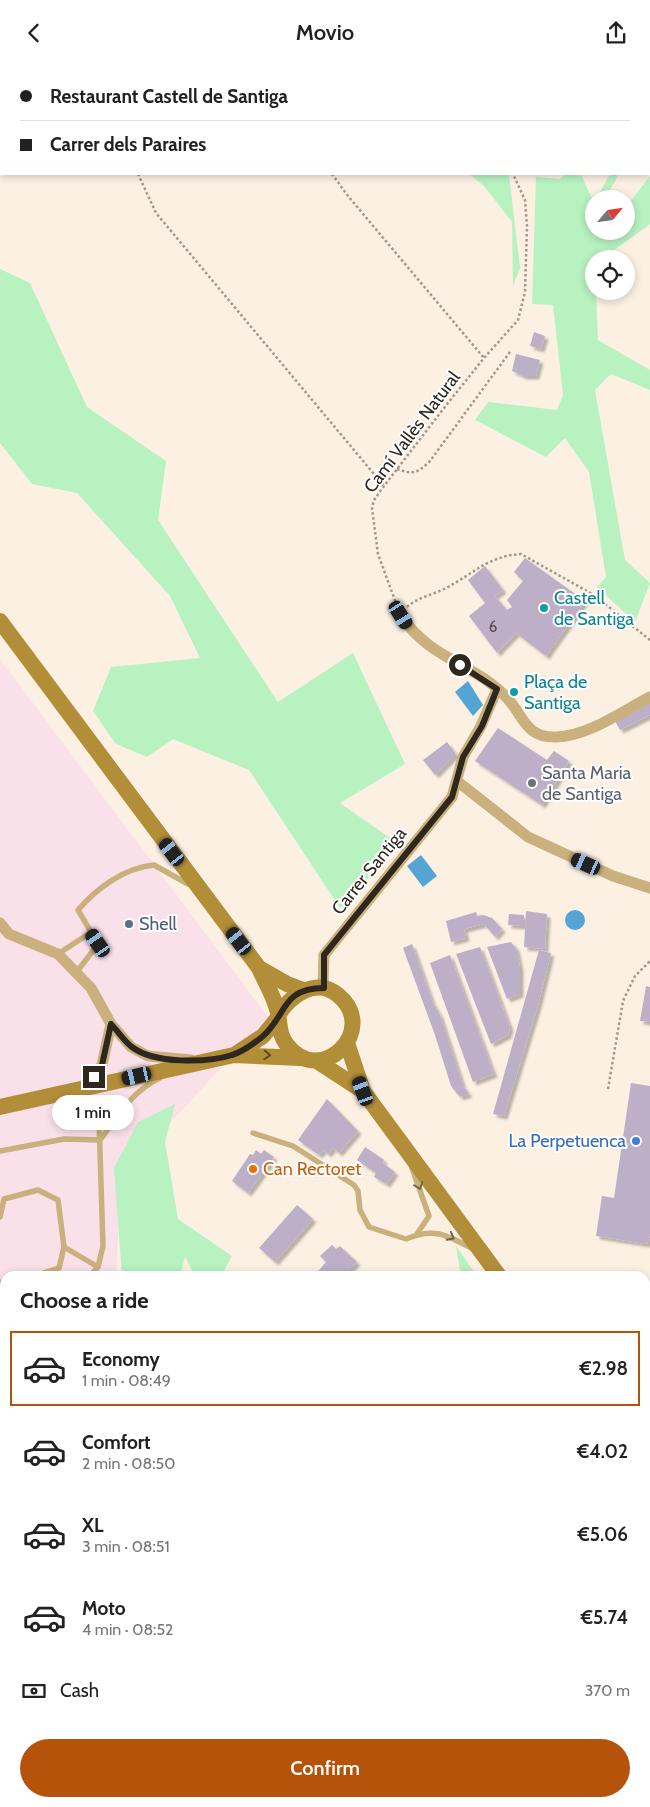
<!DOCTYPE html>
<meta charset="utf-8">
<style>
:root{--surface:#fff;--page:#f2f2f2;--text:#202124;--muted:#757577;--line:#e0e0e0;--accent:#b45309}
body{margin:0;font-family:Cabin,sans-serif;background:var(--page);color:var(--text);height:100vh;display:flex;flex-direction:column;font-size:19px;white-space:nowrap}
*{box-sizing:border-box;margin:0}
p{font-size:16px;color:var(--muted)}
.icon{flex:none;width:28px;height:28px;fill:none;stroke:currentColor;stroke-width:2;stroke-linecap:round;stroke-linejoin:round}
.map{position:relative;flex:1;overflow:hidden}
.side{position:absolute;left:0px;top:1206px;width:650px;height:536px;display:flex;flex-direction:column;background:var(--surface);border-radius:15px 15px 0 0;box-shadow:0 2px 8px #0003}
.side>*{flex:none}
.top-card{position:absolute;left:0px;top:0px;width:650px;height:110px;box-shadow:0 2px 8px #0003;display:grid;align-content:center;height:110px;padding:0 20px;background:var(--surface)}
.needle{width:32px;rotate:61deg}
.controls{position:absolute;left:585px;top:125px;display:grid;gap:10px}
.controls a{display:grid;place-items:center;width:50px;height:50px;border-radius:50%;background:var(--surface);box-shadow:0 2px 8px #0003;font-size:25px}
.end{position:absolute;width:22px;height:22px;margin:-11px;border:6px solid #2e271e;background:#fff;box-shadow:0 0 0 2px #fff}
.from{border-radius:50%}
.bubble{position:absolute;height:35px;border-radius:18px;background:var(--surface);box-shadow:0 2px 8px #0003;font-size:16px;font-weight:600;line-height:35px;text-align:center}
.car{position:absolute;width:15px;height:30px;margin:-15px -8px;border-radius:6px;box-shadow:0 0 4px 1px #0007;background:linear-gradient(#222 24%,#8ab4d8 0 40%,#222 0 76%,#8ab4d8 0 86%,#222 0)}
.top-card b{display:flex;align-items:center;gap:18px;height:48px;font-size:19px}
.top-card b+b{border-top:1px solid var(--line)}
.top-card i{width:12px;height:12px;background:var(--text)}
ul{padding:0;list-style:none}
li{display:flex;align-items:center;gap:15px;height:75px;margin:0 10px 8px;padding:0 10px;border:2px solid transparent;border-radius:0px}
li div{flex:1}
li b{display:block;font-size:19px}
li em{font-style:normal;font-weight:600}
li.active{border-color:var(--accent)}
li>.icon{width:45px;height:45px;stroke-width:1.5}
h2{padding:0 20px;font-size:22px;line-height:60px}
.pay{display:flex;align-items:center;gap:12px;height:55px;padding:0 20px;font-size:19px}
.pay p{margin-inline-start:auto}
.action{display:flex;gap:10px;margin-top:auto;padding:10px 20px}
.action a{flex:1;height:58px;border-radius:30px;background:var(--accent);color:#fff;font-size:20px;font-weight:600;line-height:58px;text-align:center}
header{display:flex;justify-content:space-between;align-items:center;height:65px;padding:0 20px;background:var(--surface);font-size:22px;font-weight:600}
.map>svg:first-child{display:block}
.industrial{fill:#fae0e9}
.green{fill:#b8f2c1}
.water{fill:#55a5d4}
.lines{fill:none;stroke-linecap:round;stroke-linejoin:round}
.stream{stroke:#55a5d4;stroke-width:4}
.building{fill:#bdafc7;filter:url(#shadow)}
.path{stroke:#a1978b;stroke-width:2.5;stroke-dasharray:2.5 2.5;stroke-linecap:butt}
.lane{stroke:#c9b07c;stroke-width:5.5}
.street{stroke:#c9b07c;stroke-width:11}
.secondary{stroke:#b38e39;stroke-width:16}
.oneway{stroke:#5d4b27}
.oneway2{stroke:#746548}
.route{stroke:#2e271e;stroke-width:6}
.culture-dot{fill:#0f9aa8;stroke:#fff;stroke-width:2}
.worship-dot{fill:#6b7280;stroke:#fff;stroke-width:2}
.service-dot{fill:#5c6f8a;stroke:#fff;stroke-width:2}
.shop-dot{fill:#3f7fe0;stroke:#fff;stroke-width:2}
.food-dot{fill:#e8710a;stroke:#fff;stroke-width:2}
.labels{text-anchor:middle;stroke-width:4;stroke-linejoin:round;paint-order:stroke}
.number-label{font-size:15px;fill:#524948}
.street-label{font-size:18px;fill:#2e271e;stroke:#fff}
.culture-label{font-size:18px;fill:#0d838f;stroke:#fff;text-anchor:start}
.worship-label{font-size:18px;fill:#5b616d;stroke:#fff;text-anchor:start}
.service-label{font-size:18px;fill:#4e5e75;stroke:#fff;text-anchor:start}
.shop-label{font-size:18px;fill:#366cbe;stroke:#fff;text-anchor:end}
.food-label{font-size:18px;fill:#c56008;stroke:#fff;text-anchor:start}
</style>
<header><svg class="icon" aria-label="back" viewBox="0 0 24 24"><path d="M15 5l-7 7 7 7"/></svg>Movio<svg class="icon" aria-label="share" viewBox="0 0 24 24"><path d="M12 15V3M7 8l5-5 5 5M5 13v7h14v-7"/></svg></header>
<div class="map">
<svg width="650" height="1742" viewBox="0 0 650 1742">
<defs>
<filter id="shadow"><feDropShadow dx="3.5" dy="3.5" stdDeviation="1" flood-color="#0004"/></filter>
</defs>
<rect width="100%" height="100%" fill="#fcf0e2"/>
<path class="industrial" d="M0 594 268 952 121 1111 116 1211H5V1638L0 1646Z
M650 1544V1742H495L494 1738H645V1548Z"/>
<path class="green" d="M469 109H509L520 203 513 221 512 157 484 121Z
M565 109H581L591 132 599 129 610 109H619L605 134H594V166H626V142L650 111V159L602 194H594V226H596L598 275 650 305V325L611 309 595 325 625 495 650 518 635 557 597 522 606 512 589 407 565 373 546 392 475 355 488 337 557 345 563 330 553 240 532 239 536 112 560 114Z
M0 204 30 218 87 342 166 396 158 455 278 637 353 588 405 699 340 738 400 780 340 843 249 705 173 674 147 692 116 679 93 646 111 602 200 593 170 531 77 428 32 419 0 378Z
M175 1039 165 1077 178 1154 232 1191 221 1211H195L185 1192 180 1211H122L114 1103 138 1057Z
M456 1181 477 1211H461Z
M650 1264V1390L645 1382V1274Z
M645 1440 650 1447V1544L645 1548Z
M5 1640V1730L0 1725V1646Z
M14 1738H89L103 1742H19Z
M400 1738H494L495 1742H398Z"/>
<path class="water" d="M468 616 483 640 473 651 455 627Z
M421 790 437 811 423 822 407 801Z
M565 855a10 10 0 1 1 20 0a10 10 0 1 1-20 0Z"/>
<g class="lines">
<path class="stream" d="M645 1358 650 1350
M418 1742 419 1738"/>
</g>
<path class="building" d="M534 267 545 271 541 284 530 281Z
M516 289 540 295 536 311H524L512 306Z
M525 493 585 536 546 591 516 568 497 588 469 551 485 538 468 515 485 501 503 525 495 531 507 545 512 542 507 535 523 516 514 507Z
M650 636V650L620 665 614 654Z
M498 663 547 695 554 686 569 696 542 740 475 696Z
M447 677 456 689 435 710 423 695Z
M526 846 547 849 545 884 524 882Z
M476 847 477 851 483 850 492 853 502 864 495 872 484 859 464 864 466 873 451 877 446 856Z
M509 849 524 850V861L508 860Z
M511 877 516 883 520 903V929L507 934 487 882Z
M412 879 432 936 440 950 463 1021 469 1029 460 1032 451 1021 435 970 403 883Z
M480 882 510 962 508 970 491 979 456 889Z
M539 885 551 888 538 940 504 1051 493 1049Z
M450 890 494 1009 473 1017 430 898Z
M646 921 650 922V957L640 956Z
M631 1018 650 1021V1170L647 1179 596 1171 602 1131 614 1133Z
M327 1034 358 1066 339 1088 333 1083 328 1089 323 1085 319 1090 298 1075Z
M365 1082 384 1095 383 1098 395 1107 387 1119 374 1112 376 1108 357 1095Z
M256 1085 261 1089 264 1085 274 1092 248 1128 232 1116 250 1089 253 1090Z
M297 1140 313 1154 275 1197 259 1183Z
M332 1180 336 1184 340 1181 357 1197 343 1211H314L326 1197 320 1191Z
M0 1395 5 1396V1439L0 1437Z
M650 1586V1742H555V1740L645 1738V1590Z"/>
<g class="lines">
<path class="path" d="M87 0 88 1
M270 0V1
M538 1 540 0
M138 109 156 148 384 421
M332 109 348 131 484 293
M397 404C413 410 418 408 430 396L510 287
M397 541 378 489 372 443 374 435 384 421 444 343 484 293 518 255 525 227 527 161 525 135 513 109
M407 542C418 532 433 530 446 523 473 509 488 491 521 489L594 530 650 575
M608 1024 623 936 635 911 650 896
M645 1324 650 1311
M386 1742 388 1738"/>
<path class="lane" d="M98 879 78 845C97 823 124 803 154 800L188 819
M58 889 90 868
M76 908 98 879
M66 1034C86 1035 92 1034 99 1055L103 1181 98 1202 90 1211
M253 1068 293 1081 354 1120 358 1126 360 1145 369 1162 406 1174C433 1162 447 1170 471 1183
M100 1075C118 1051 132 1026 160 1013
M0 1086 64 1074 100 1075
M412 1103 429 1151 417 1169
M0 1152 4 1134 38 1125 58 1135 64 1182 59 1203 34 1211
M64 1182 98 1202
M0 1217 5 1219
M0 1355 5 1336
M0 1359 5 1360
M0 1627 5 1618"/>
<path class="street" d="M401 550C429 595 476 598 508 634 524 652 526 673 556 672 588 671 621 647 650 632
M457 716 528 772 613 811 650 823
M0 858 9 869 58 889 91 923 111 959 131 982 148 991 191 995
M323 923 324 890 452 732 463 692 481 661 497 624
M84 1023 102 1000 111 959"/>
<path class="secondary" d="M0 556 259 903C265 917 275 933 278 948 280 960 279 970 287 980 321 1024 380 964 338 930 316 912 291 930 278 950
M259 903 287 919 303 925
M347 978 363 1026
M236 989 263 971 277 954
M317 996 363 1026 499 1211
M0 1042 234 990 301 993
M645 1407 650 1414"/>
</g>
<defs><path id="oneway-chevron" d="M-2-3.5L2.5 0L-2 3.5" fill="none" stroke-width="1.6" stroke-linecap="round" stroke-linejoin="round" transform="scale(1.25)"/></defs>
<use class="oneway" href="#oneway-chevron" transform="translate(267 990) rotate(3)"/>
<g class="oneway2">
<use href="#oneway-chevron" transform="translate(419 1121) rotate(69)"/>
<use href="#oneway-chevron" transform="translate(451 1172) rotate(28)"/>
</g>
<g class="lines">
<path class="route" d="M94 1012 102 1000 111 959C118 966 124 976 132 982 154 999 207 998 232 990 243 987 253 979 262 972 287 951 281 923 324 923V890L452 732 463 692 482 661 497 624 460 600"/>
</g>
<g class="culture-dot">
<circle cx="544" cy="543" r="5"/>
<circle cx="514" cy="627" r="5"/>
</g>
<circle class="worship-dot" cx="532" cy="718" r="5"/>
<circle class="service-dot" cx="129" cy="859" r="5"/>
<circle class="shop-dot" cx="636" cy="1076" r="5"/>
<circle class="food-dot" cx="253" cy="1104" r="5"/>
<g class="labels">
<g class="number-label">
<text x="493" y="567">6</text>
</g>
<g class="street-label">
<text transform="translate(412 367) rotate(-53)" y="6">Camí Vallès Natural</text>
<text transform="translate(369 806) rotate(-51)" y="6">Carrer Santiga</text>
</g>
<g class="culture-label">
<text x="554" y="539">Castell<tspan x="554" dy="21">de Santiga</tspan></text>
<text x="524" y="623">Plaça de<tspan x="524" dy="21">Santiga</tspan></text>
</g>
<g class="worship-label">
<text x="542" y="714">Santa Maria<tspan x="542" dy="21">de Santiga</tspan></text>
</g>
<g class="service-label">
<text x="139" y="865">Shell</text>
</g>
<g class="shop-label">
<text x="626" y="1082">La Perpetuenca</text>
</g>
<g class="food-label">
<text x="263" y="1110">Can Rectoret</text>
</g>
</g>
</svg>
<div class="controls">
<a><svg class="needle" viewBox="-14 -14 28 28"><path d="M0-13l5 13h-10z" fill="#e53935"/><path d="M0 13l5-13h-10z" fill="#757577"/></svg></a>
<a><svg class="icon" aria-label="locate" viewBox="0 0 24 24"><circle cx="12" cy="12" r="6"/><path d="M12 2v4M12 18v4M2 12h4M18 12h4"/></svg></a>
</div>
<i class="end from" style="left:460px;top:600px"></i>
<i class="end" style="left:94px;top:1012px"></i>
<div class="bubble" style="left:52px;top:1030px;width:82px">1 min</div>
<i class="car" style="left:401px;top:550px;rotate:148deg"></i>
<i class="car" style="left:172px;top:787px;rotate:323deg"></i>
<i class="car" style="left:586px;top:799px;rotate:294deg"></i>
<i class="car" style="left:239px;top:876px;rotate:323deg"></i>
<i class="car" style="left:98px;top:878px;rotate:325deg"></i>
<i class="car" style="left:137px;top:1011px;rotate:257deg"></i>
<i class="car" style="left:363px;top:1026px;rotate:340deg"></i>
<div class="top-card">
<b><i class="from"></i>Restaurant Castell de Santiga</b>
<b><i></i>Carrer dels Paraires</b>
</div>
<section class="side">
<h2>Choose a ride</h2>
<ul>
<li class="active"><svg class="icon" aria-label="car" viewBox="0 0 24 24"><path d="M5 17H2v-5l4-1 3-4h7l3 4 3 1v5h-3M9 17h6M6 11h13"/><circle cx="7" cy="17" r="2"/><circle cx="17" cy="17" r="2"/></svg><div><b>Economy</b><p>1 min · 08:49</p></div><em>€2.98</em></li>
<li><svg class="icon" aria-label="car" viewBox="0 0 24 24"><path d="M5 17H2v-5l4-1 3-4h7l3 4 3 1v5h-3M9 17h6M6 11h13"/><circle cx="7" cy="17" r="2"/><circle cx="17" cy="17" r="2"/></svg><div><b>Comfort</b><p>2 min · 08:50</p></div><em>€4.02</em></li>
<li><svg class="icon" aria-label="car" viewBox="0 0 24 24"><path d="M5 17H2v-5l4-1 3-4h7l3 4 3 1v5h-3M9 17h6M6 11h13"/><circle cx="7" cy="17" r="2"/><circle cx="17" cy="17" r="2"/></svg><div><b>XL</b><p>3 min · 08:51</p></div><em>€5.06</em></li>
<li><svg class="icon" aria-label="car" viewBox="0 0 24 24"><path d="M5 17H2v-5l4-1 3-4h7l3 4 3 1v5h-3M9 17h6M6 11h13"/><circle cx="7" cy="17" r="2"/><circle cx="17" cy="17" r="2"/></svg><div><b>Moto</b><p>4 min · 08:52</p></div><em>€5.74</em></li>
</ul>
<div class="pay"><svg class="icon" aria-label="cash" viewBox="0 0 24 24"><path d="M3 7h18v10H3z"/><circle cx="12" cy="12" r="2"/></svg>Cash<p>370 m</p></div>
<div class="action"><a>Confirm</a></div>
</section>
</div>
